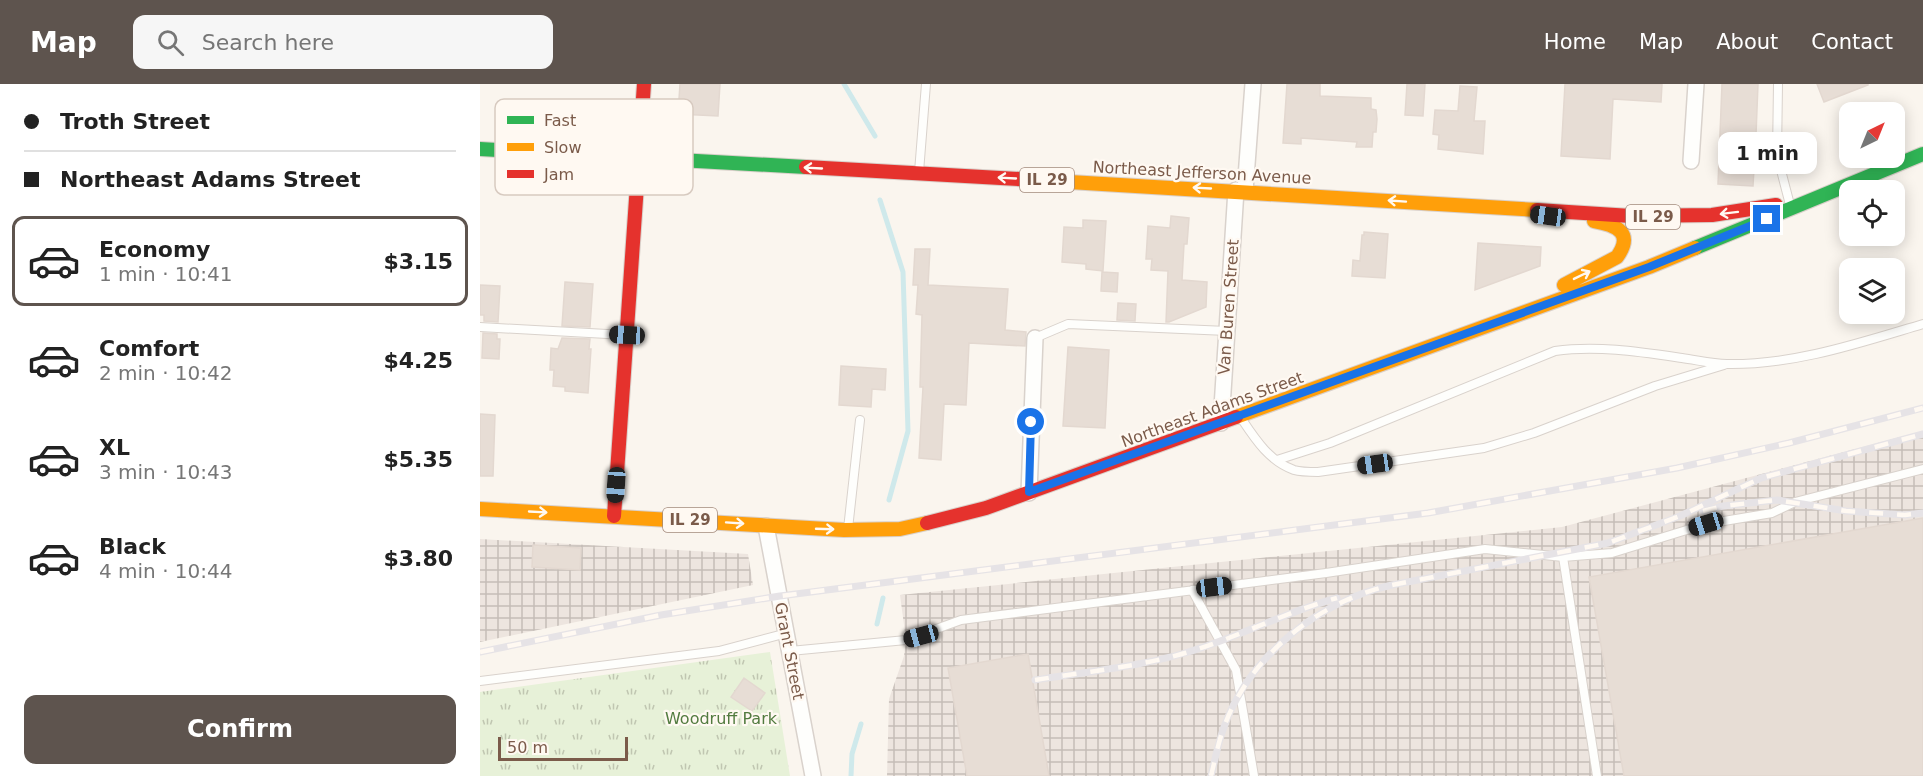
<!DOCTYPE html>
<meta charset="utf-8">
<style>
:root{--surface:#fff;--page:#f6f6f6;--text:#222;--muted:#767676;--line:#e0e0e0;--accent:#5e544e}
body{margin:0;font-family:"DejaVu Sans",sans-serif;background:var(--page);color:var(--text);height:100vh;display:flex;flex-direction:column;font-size:22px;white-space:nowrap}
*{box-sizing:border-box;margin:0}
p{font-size:20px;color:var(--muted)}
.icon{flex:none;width:33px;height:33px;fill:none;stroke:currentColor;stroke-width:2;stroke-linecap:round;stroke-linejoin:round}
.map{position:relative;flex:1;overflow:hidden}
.panel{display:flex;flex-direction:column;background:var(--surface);width:480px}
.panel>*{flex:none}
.hud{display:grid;align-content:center;height:132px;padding:0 24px;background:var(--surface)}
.needle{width:39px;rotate:43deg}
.controls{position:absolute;left:1359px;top:18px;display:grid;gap:12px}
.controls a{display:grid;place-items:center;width:66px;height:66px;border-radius:12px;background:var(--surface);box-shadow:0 3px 15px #0003;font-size:30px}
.scale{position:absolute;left:18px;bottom:15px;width:130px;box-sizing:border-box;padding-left:6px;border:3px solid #7b5b4a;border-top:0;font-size:16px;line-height:21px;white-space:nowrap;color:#7b5b4a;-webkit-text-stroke:4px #fff9f2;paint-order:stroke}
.end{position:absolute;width:27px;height:27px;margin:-14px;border:8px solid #1a73e8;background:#fff;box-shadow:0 0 0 3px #fff}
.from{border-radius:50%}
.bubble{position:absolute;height:42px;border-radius:12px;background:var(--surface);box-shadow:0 3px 15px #0003;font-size:20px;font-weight:700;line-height:42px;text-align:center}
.car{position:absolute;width:18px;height:36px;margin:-18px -9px;border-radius:8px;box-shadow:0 0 4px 2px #0007;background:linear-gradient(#222 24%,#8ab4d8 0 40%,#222 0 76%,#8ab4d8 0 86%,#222 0)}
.hud b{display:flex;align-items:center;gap:21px;height:57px;font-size:22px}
.hud b+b{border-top:2px solid var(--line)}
.hud i{width:15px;height:15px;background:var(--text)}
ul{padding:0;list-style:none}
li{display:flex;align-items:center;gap:18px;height:90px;margin:0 12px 9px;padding:0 12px;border:3px solid transparent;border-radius:12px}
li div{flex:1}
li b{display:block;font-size:22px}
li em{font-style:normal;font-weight:700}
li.active{border-color:var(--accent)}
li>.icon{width:54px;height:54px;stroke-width:1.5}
.action{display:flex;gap:12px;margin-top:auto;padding:12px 24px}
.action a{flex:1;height:69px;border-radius:12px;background:var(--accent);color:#fff;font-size:24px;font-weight:700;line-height:69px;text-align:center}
header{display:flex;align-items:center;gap:36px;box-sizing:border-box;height:84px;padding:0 30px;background:var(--accent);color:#fff}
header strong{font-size:28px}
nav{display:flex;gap:33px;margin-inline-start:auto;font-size:21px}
.search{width:420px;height:54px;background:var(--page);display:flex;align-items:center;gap:15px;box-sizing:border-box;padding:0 21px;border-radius:12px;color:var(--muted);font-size:22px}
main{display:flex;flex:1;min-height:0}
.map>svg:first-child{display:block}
.industrial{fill:url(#industrial-grid)}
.park{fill:url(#park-tufts)}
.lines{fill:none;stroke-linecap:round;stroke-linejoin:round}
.stream{stroke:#cfe9eb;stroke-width:5}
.building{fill:#e7ddd5;stroke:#e3d8d0;stroke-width:1.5}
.lane-casing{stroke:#d9d2cc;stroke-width:10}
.street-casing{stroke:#d9d2cc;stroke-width:18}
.fast-casing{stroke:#d9d0ca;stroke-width:16}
.slow-casing{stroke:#d9d0ca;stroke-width:16}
.jam-casing{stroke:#d9d0ca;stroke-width:16}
.lane{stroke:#fefefc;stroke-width:8}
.street{stroke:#fefefc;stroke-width:15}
.fast{stroke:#30b455;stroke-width:14}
.slow{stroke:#ff9f0a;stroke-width:14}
.jam{stroke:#e5322d;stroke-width:14}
.rail-casing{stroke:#e6e3e6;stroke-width:7}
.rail{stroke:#fff9f2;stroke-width:4.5;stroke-dasharray:14;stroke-linecap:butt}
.oneway{stroke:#fff9f2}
.route{stroke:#1a73e8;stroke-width:8}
.labels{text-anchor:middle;stroke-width:4.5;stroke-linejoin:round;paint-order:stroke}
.shield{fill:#fff9f2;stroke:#a38a7c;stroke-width:1.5}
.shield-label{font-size:15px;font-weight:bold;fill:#7b5b4a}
.street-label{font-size:16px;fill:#7b5b4a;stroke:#fff9f2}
.park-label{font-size:16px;fill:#527b3f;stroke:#fff9f2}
.key{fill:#fff9f2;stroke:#d7cac0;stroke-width:1.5}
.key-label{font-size:16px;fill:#7b5b4a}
</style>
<header>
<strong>Map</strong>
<div class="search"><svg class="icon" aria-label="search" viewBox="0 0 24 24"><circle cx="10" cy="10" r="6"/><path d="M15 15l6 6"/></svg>Search here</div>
<nav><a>Home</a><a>Map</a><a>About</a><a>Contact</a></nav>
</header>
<main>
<section class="panel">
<div class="hud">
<b><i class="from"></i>Troth Street</b>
<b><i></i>Northeast Adams Street</b>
</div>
<ul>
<li class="active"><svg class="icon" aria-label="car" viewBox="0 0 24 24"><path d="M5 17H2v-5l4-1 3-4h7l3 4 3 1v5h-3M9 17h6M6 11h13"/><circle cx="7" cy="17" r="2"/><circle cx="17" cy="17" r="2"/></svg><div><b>Economy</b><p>1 min · 10:41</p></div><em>$3.15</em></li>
<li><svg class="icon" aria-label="car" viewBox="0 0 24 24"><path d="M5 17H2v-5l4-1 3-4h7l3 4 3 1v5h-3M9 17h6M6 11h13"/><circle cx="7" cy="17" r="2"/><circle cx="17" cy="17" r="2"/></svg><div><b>Comfort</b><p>2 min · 10:42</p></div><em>$4.25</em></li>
<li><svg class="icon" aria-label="car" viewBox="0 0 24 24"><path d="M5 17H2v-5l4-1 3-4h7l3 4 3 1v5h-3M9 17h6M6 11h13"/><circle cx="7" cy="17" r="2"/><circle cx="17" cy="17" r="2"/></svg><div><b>XL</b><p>3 min · 10:43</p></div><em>$5.35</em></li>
<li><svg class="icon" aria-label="car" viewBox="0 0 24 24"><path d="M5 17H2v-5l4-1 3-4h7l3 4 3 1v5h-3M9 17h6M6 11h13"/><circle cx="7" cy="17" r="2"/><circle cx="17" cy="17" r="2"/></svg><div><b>Black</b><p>4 min · 10:44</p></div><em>$3.80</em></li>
</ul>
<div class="action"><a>Confirm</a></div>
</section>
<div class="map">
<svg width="1443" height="692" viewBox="0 0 1443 692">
<defs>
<pattern id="industrial-grid" width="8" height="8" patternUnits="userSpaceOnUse" patternTransform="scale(1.5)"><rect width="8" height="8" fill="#ede5df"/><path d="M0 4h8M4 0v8" fill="none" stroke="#c5bdb7"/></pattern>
<pattern id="park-tufts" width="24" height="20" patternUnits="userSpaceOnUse" patternTransform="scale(1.5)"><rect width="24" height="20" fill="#e7f1d8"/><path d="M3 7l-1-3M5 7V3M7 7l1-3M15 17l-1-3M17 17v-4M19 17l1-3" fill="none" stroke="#c0c6b1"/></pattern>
</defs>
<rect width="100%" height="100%" fill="#faf5ee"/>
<path class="industrial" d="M1443 347V692H407L409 615 424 572 426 556 420 511 1082 443Z
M0 455 268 470 273 501 0 558Z"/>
<path class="park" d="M290 568 310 692H0V608Z"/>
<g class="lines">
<path class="stream" d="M364 0 395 52
M400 116 423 188 428 347 409 416
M397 540 403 514
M371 692 372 670 381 640"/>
</g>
<path class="building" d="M200 0H240L238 32 198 30Z
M807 0H840V12L891 14V25L896 26 897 35 896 48H893L892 63H876L877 58 821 54V60L803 59Z
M927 0H945L943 32 925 31Z
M1085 0H1182L1181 18 1133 15 1130 75 1081 72Z
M1242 0H1278L1276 51 1291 52V68L1275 67 1273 102 1238 100Z
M1337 0H1388V1L1344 18Z
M980 2 997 3 994 37H1005L1003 70 958 65 959 51 953 50 955 26 978 27Z
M691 132 709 134 707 160H704L702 196 727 198 726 223 689 238H686L688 187 671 186 672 175H666L668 142 690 144Z
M603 136 626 137 623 187 606 185V180L582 178 584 143 603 144Z
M884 148 908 150 905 194 872 192 873 176 880 177 882 151H884Z
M998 159 1061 163 1060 182 995 206Z
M435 165H450L448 201 528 205 525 246 546 248 545 262 489 259 486 321 464 320 461 376 439 374 443 303H440L442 231 436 230 438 201H433Z
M622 188 638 189 637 208 621 207Z
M85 198 113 200 110 243 82 242Z
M0 201 20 202 18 238 4 237V231H0Z
M638 219 656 220 655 237 637 236Z
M3 249 17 250V255H20L19 275 2 274Z
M82 254 110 255 109 265H111L108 309 85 307V303L73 302 74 286H70L71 264 78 265Z
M588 263 629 266 625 344 583 342Z
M361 282 406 285 405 306 392 305 391 323 359 321Z
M0 330 15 331 13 392H0Z
M1443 434V692H1144L1109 493Z
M53 461 101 464 100 486 52 483Z
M548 570 569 692H487L468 584Z
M264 594 285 609 272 627 251 613Z"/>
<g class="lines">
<defs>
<path id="lane" d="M1298 0 1297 71 1309 117
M439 88 446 0
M0 243 145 251
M555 254 588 240 747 247
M761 334C775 355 789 377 814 386 821 388 831 388 838 388L1004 364 1054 349 1175 302 1244 281
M797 376 850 359 1075 267C1117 261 1161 268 1202 274 1217 276 1232 280 1247 280 1315 281 1379 259 1443 240
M368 445 380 336
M1083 473 1117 692
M712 506 756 586 774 692
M310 567 426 556 481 536 846 489 1005 465 1083 473 1132 469 1226 440 1292 429 1315 418 1443 385
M0 597 239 567 307 549"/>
<path id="street" d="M1211 77 1216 0
M765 107 773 0
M741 339 756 106
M549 409 555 254
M286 442 333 692"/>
<path id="fast" d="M0 65 326 83
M1215 164 1443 70"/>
<path id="slow" d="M556 96 1057 126
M1084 201 1137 173C1154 149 1137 141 1114 137
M756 333 1169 183 1215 164
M0 425 364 446 420 445 447 439"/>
<path id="jam" d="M326 83 556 96
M1057 126 1151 132 1232 131 1296 121
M134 432 164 0
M447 439 506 424 756 333"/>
</defs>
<use href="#lane" class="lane-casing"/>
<use href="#street" class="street-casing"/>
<use href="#fast" class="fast-casing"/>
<use href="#slow" class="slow-casing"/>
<use href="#jam" class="jam-casing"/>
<use href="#lane" class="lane"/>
<use href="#street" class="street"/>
<use href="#fast" class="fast"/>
<use href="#slow" class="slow"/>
<use href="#jam" class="jam"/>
<defs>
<path id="rail" d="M1223 427 1243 422 1297 416 1366 427 1425 431 1443 429
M0 568 181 531 300 512 948 429 1197 384 1309 359 1443 324
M555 596C605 588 657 583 705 569 757 554 805 528 857 514
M731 692C735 676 738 659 744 643 770 571 839 517 912 501L1128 459 1200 432 1281 394 1443 350"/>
</defs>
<use href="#rail" class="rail-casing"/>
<use href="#rail" class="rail"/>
</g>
<defs><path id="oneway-shaft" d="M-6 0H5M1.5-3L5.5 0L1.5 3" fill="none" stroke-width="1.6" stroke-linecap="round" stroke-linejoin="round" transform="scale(1.5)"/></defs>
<g class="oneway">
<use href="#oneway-shaft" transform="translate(333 84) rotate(-177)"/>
<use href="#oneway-shaft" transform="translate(527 94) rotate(-177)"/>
<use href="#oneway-shaft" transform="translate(722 104) rotate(-177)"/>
<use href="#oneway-shaft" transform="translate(917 117) rotate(-176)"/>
<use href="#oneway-shaft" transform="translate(1249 129) rotate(173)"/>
<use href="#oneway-shaft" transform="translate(1102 191) rotate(-26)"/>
<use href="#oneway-shaft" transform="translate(58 428) rotate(3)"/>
<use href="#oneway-shaft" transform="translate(255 439) rotate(4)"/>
<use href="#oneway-shaft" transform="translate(345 445) rotate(2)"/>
</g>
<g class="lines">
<path class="route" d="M551 338 549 408 1169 183 1287 135"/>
</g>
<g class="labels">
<g class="shield">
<rect x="540" y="84" width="54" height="24" rx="4.5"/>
<rect x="1146" y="121" width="54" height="24" rx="4.5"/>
<rect x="183" y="424" width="54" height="24" rx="4.5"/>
</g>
<g class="shield-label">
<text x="567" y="101">IL 29</text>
<text x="1173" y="138">IL 29</text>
<text x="210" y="441">IL 29</text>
</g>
<g class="street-label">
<text transform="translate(722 88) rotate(3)" y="6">Northeast Jefferson Avenue</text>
<text transform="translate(748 223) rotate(-86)" y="6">Van Buren Street</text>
<text transform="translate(732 325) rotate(-20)" y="6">Northeast Adams Street</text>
<text transform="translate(310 567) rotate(79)" y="6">Grant Street</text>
</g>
<g class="park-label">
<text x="241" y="640">Woodruff Park</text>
</g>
</g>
<rect x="15" y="15" width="198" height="96" rx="9" class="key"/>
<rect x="27" y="32" width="27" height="8" fill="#30b455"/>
<rect x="27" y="59" width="27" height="8" fill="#ff9f0a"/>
<rect x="27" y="86" width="27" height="8" fill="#e5322d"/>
<g class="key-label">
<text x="64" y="42">Fast</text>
<text x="64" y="69">Slow</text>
<text x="64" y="96">Jam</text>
</g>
</svg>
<div class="controls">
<a><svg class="needle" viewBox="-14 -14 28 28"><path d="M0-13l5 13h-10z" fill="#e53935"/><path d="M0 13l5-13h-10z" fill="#767676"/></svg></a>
<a><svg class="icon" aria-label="locate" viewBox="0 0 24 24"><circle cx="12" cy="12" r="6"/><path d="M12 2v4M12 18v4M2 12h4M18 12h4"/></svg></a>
<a><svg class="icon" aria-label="layers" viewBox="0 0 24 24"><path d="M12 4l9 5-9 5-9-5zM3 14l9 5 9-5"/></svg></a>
</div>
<div class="scale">50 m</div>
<i class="end from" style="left:551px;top:338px"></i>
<i class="end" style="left:1287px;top:135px"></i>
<div class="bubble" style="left:1238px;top:48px;width:99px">1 min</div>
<i class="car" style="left:1068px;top:132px;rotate:278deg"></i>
<i class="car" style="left:147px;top:251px;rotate:273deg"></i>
<i class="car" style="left:895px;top:380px;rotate:262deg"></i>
<i class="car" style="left:136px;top:401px;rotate:184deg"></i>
<i class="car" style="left:1226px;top:440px;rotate:253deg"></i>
<i class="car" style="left:734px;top:503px;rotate:83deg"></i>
<i class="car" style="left:441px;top:552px;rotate:255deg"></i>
</div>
</main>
